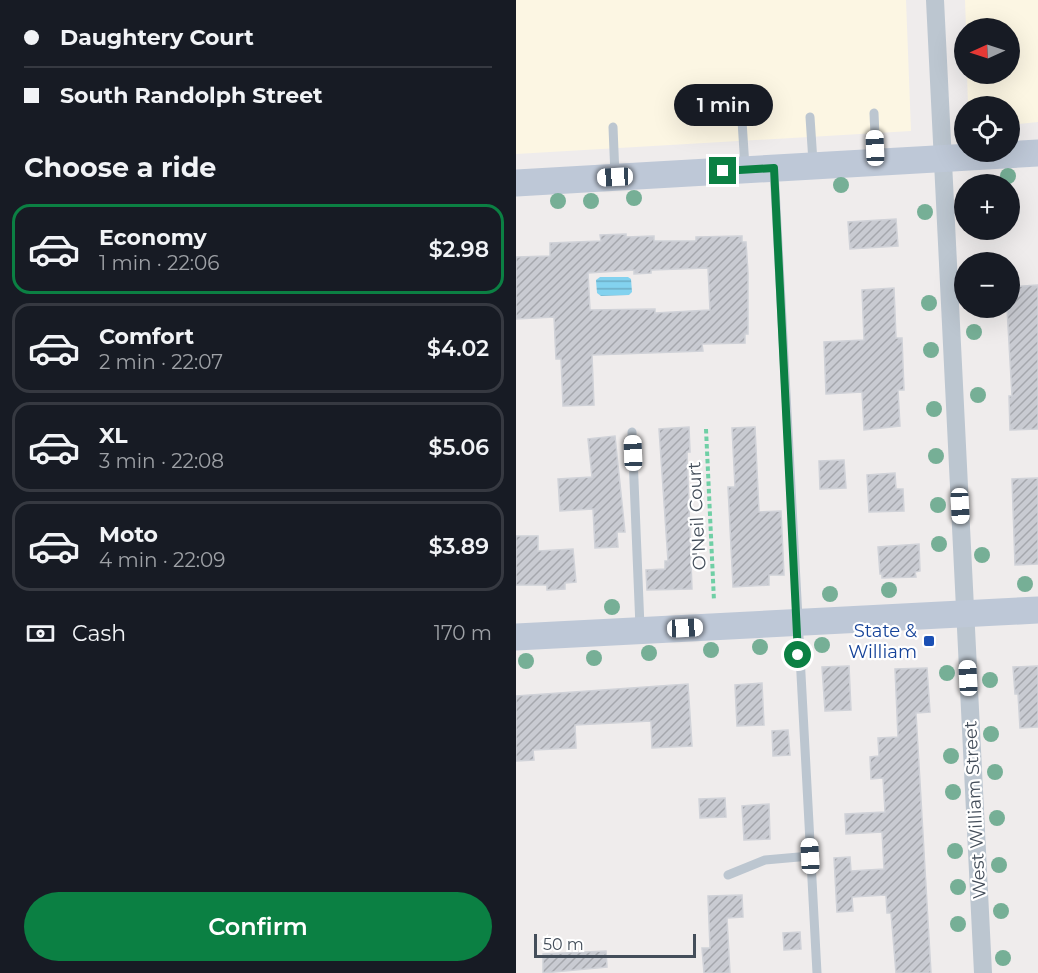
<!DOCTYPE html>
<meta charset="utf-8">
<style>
:root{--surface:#171b24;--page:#20242c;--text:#f1f3f6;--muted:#9ea1a6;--line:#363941;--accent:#0b8043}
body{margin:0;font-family:Montserrat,sans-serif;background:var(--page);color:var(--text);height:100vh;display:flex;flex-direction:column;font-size:22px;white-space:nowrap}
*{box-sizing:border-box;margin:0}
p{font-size:20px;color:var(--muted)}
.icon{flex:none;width:33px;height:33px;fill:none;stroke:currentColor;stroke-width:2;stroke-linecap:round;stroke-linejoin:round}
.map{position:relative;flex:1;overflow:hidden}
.panel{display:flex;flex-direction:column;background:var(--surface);width:516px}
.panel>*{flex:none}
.banner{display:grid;align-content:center;height:132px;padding:0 24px;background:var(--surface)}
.needle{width:39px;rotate:267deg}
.fabs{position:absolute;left:438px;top:18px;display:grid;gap:12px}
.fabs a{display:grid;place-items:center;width:66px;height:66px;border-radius:50%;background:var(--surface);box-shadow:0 6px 24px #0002;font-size:30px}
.scale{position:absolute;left:18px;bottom:15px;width:162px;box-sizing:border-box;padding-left:6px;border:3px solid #444e5a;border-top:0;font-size:16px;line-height:21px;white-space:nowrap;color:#444e5a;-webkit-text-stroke:4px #fff;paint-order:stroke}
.end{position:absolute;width:27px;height:27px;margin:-14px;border:8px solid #0b8043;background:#fff;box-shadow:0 0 0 3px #fff}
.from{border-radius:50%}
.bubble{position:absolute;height:42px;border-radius:21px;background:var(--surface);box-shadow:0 6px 24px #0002;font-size:20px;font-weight:600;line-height:42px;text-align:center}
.car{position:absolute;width:18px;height:36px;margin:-18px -9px;border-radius:8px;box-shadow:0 0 4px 2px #0007;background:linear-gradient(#fff 24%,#345 0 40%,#fff 0 76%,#345 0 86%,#fff 0)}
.banner b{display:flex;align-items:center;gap:21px;height:57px;font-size:22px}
.banner b+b{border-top:2px solid var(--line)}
.banner i{width:15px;height:15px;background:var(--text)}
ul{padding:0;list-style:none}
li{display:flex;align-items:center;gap:18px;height:90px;margin:0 12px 9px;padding:0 12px;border:3px solid var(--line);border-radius:18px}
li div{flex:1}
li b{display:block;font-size:22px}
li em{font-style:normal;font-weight:600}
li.current{border-color:var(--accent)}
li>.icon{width:54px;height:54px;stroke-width:1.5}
h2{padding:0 24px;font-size:27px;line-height:72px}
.pay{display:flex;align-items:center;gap:15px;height:66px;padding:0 24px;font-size:22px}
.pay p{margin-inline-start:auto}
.button{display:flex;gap:12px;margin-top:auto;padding:12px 24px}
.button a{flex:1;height:69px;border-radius:36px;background:var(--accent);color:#fff;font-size:24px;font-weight:600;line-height:69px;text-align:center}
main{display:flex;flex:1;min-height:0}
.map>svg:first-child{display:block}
.commercial{fill:#fcf6e3}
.water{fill:url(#water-rules)}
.building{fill:url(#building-hatch);stroke:#d0d2d8;stroke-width:1.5;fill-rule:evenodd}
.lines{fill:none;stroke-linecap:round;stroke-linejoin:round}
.path{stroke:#6fcfa5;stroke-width:4;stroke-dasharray:4.5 3;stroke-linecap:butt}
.service{stroke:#bcc6d0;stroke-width:9}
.minor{stroke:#bcc6d0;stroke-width:18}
.secondary{stroke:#bec8d7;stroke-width:27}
.tree{fill:#76af96}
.route{stroke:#0b8043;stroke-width:8}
.transit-dot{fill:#1a4fb4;stroke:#fff;stroke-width:2}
.labels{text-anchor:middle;stroke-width:4.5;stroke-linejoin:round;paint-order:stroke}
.street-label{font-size:18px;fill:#444e5a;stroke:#fff}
.transit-label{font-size:18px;fill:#164399;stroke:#fff;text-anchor:end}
</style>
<main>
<section class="panel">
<div class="banner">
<b><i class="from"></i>Daughtery Court</b>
<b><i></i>South Randolph Street</b>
</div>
<h2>Choose a ride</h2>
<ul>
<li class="current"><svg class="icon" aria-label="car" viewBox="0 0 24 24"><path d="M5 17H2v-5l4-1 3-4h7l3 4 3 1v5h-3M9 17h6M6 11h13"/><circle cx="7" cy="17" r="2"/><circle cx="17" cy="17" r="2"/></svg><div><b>Economy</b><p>1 min · 22:06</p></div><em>$2.98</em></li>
<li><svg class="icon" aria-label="car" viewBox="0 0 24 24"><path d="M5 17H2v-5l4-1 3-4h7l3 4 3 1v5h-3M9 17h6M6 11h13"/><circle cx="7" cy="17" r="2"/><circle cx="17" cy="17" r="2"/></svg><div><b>Comfort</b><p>2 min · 22:07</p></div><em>$4.02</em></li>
<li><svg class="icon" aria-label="car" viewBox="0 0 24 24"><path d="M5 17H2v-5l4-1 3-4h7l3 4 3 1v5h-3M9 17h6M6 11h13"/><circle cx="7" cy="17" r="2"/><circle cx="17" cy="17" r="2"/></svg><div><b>XL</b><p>3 min · 22:08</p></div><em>$5.06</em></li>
<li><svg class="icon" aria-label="car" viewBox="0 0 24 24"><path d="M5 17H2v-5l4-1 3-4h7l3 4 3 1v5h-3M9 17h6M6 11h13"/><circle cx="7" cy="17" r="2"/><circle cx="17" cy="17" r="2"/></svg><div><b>Moto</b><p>4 min · 22:09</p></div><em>$3.89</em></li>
</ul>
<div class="pay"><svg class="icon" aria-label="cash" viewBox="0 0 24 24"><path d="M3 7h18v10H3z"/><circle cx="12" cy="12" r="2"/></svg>Cash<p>170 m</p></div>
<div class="button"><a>Confirm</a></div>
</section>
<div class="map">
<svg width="522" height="973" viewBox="0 0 522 973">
<defs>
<pattern id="water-rules" width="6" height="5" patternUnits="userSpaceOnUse" patternTransform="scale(1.5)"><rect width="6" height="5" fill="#83d2ef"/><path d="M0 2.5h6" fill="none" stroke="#6dadc5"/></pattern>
<pattern id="building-hatch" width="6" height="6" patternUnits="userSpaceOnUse" patternTransform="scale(1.5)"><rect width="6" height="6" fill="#c9cbd2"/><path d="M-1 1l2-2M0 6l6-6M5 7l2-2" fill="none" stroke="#a5a7ad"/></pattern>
</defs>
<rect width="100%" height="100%" fill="#efecec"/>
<path class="commercial" d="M0 0H390L395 131 0 154Z
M449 0H522V122L494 125V106H452L451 74H494V28H450Z"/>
<path class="water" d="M84 277H112L115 279 116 292 113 295 85 296 81 293 80 280Z"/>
<path class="building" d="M380 219 382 246 334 249 332 222Z
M110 234V237L138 236V241H180V237L226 236V242H230L232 273V334H229V343L186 344 187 351 76 355 78 405 47 406 45 359H40L38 317 0 319V257L34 256V243L85 241 84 235ZM192 268 194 310 139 313V309L74 310 72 273 118 270V274L135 273V270Z
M522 285V429L494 430 493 396H496L491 308H494V287Z
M378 288 380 338H386L388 390H382L384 426 348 430 346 392 310 394 308 342 348 340 346 290Z
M173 427 174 452H171L176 589 131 590 130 570 149 569V561H152L143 429Z
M239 427 243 512 265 511 268 575H253V585L217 587 212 487H219L216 428Z
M99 436 109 532H101L102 547 79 548 77 509 44 511 42 479 76 477 72 439Z
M328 460 330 488 304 489 303 461Z
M379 473 380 489H387L388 511 353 512 351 475Z
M522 478V564L499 565 496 479Z
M0 536H22V551L57 549 60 582 49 583V589L31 590V585H0Z
M403 544 404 571 399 572 400 577 366 578V574H364L362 547Z
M333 666 335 710 309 711 306 667Z
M522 666V727L504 728 502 694H499L497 667Z
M411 668 414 712 400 713 415 973H380L375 913H371L370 895 336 897 337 911 321 912 318 858 334 857 335 871 368 869 366 832 330 834 329 814 369 812 367 778 355 779 354 757 363 756 362 738 382 737 379 669Z
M246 683 248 725 221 726 219 685Z
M172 684 176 746 136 748 135 721 59 725 60 748 17 750 18 760 0 761V696Z
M272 730 274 755 257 756 256 731Z
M209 798 210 817 184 818 183 799Z
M253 804 254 839 228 840 226 806Z
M226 895 227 917 211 918 214 973H188L186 948H194L192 896Z
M284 932 285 949 268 950 267 933Z
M90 951 91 967 27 973V954Z"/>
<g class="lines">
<path class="path" d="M190 429 198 601"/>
<path class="service" d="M358 113 360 159
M294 117 297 162
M226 121 229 167
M97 127 99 176
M258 170 301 973
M116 432 124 627
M212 875 249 860 294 856"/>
<path class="minor" d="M419 0 467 973"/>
<path class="secondary" d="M0 183 522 153
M0 637 522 610"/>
</g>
<g class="tree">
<circle cx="492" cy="176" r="8"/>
<circle cx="325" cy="185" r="8"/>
<circle cx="118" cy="198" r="8"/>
<circle cx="42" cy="201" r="8"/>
<circle cx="75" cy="201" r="8"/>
<circle cx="409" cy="212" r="8"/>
<circle cx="413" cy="303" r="8"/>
<circle cx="458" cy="332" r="8"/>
<circle cx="415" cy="350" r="8"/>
<circle cx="462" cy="395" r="8"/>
<circle cx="418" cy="409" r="8"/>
<circle cx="420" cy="456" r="8"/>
<circle cx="422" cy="505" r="8"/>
<circle cx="423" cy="544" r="8"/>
<circle cx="466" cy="555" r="8"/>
<circle cx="509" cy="584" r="8"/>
<circle cx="373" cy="590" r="8"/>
<circle cx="314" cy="594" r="8"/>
<circle cx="96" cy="607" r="8"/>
<circle cx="306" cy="645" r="8"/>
<circle cx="244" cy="647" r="8"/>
<circle cx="195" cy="650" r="8"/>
<circle cx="133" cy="653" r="8"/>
<circle cx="78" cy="658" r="8"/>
<circle cx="10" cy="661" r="8"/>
<circle cx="431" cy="673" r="8"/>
<circle cx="474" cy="680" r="8"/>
<circle cx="475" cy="734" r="8"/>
<circle cx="435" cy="756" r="8"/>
<circle cx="479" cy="772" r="8"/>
<circle cx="437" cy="792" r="8"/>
<circle cx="481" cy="818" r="8"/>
<circle cx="439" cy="851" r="8"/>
<circle cx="483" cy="865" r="8"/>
<circle cx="442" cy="887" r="8"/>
<circle cx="485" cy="911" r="8"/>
<circle cx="442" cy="924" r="8"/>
<circle cx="487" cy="958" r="8"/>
</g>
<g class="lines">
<path class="route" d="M207 171 258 168 282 655"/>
</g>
<rect class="transit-dot" x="407" y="635" width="12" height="12" rx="3"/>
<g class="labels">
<g class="street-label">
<text transform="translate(181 516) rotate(-93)" y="6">O'Neil Court</text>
<text transform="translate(459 810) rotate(-93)" y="6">West William Street</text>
</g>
<g class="transit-label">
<text x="401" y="637">State &amp;<tspan x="401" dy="21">William</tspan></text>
</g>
</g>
</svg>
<div class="fabs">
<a><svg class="needle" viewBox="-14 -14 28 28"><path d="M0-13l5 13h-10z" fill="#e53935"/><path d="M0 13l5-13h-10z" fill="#9ea1a6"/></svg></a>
<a><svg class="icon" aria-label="locate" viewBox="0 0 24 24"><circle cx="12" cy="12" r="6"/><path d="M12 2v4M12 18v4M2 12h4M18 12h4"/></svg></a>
<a>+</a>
<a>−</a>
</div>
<div class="scale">50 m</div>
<i class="end from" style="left:282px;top:655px"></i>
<i class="end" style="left:207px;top:171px"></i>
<div class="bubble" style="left:158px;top:84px;width:99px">1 min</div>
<i class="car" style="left:359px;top:148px;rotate:358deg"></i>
<i class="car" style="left:99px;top:177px;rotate:267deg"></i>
<i class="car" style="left:117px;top:453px;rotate:358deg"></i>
<i class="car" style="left:444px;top:506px;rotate:177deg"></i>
<i class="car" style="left:169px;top:628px;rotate:87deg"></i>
<i class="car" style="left:452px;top:678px;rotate:357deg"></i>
<i class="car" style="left:294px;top:856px;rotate:357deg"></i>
</div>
</main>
